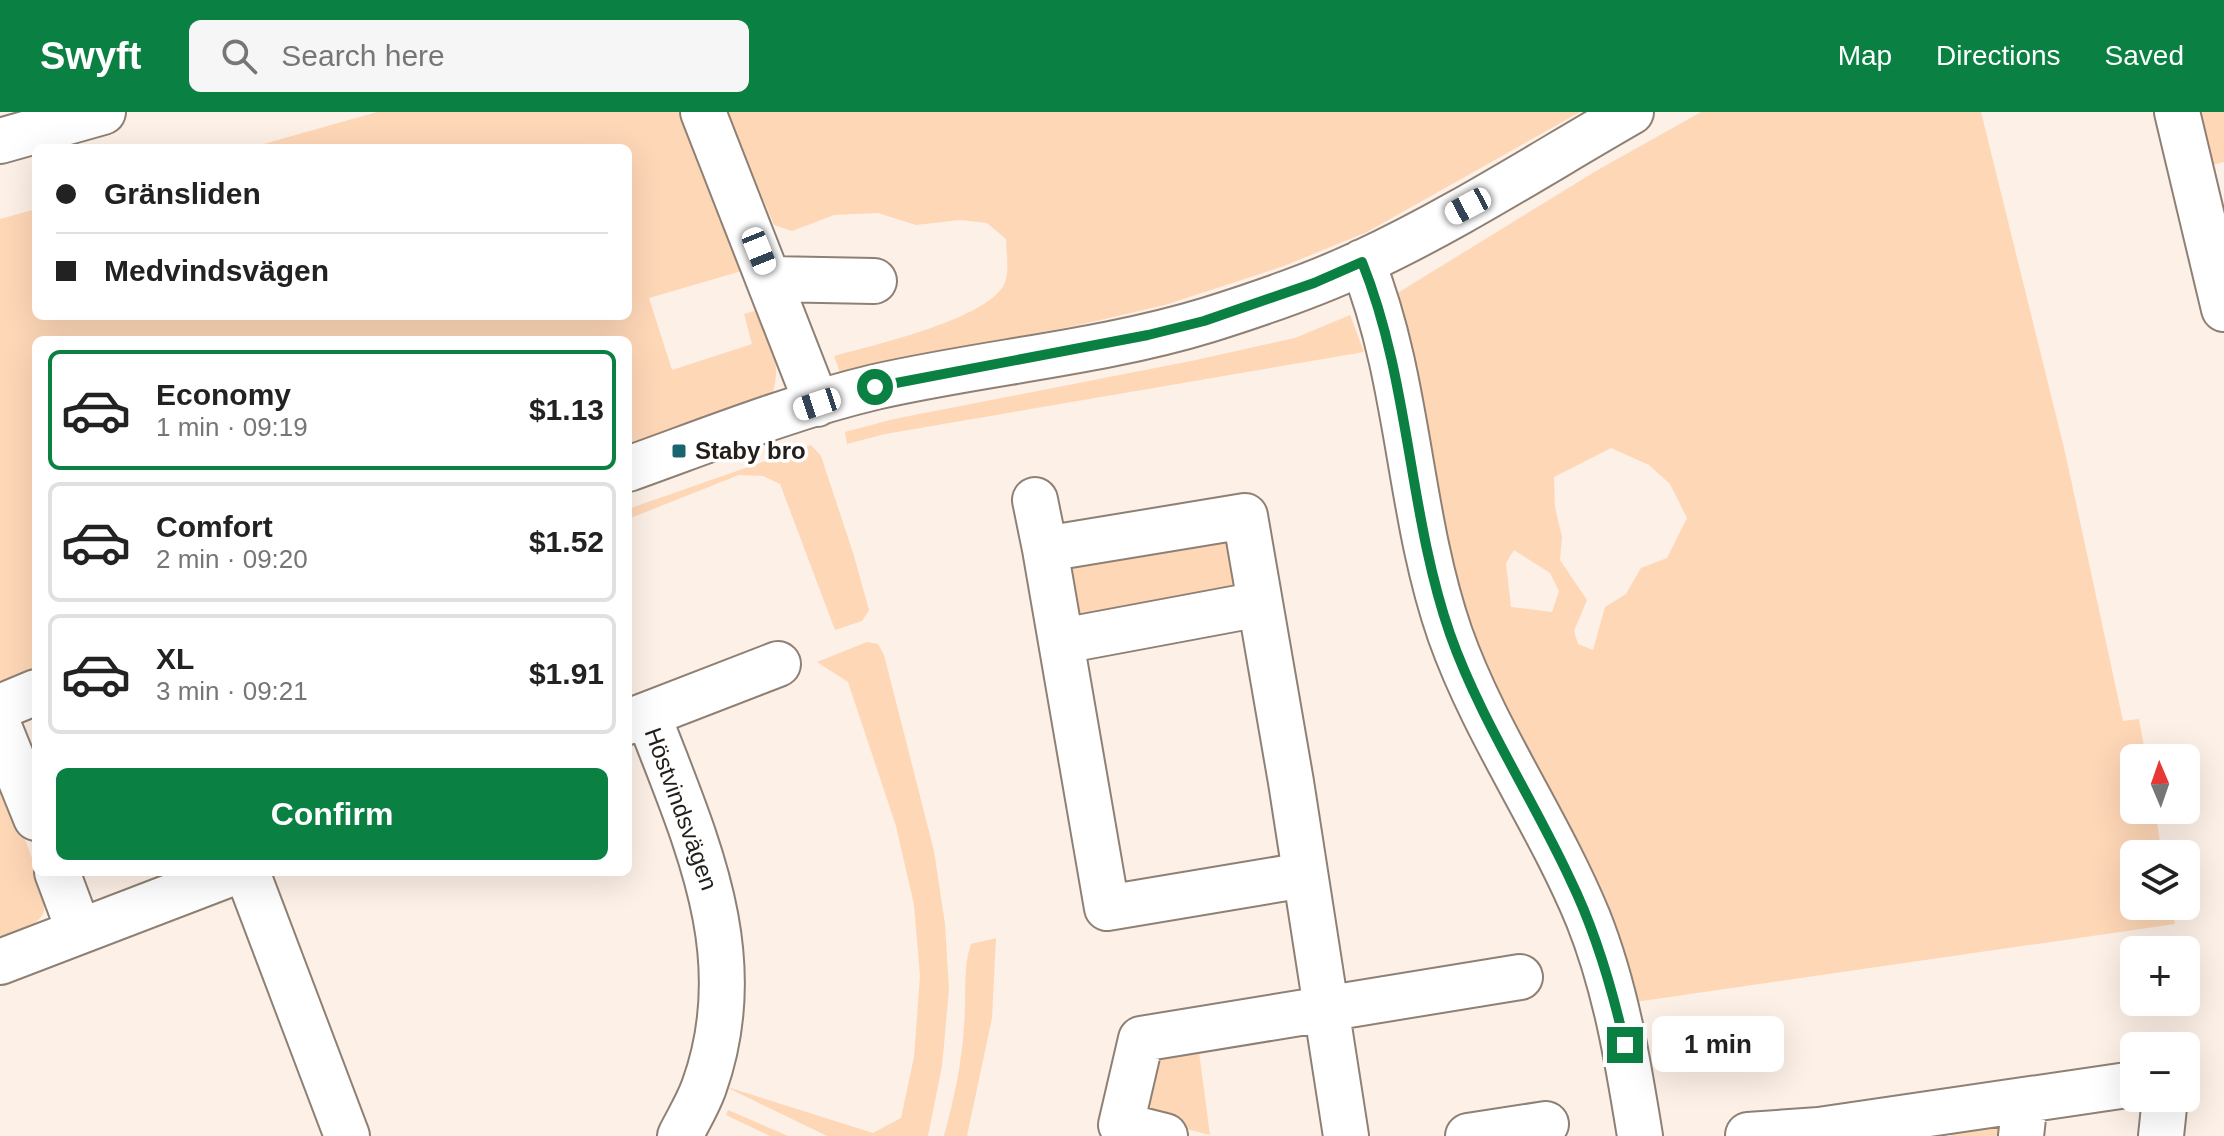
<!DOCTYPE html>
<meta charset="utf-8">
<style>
:root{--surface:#fff;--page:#f6f6f6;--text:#222;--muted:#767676;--line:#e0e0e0;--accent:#0b8043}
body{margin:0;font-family:Helvetica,sans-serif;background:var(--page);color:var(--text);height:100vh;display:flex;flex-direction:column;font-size:30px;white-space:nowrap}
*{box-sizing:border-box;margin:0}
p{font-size:26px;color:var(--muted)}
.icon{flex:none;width:44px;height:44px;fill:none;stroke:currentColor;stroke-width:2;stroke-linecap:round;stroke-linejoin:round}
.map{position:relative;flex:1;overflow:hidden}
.details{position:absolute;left:32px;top:224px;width:600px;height:540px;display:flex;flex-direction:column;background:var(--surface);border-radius:12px;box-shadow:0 8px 32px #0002}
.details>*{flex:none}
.guide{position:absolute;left:32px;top:32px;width:600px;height:176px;border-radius:12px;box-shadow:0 8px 32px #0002;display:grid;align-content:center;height:176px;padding:0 24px;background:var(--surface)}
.needle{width:52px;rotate:358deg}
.controls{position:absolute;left:2120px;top:632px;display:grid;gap:16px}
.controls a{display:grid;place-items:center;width:80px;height:80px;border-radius:12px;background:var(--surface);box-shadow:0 8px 32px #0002;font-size:40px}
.end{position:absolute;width:36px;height:36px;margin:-18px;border:10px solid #0b8043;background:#fff;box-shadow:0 0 0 4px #fff}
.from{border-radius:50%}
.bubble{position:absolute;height:56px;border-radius:12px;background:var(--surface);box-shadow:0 8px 32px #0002;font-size:26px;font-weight:800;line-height:56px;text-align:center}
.car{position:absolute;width:24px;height:48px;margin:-24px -12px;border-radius:10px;box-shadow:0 0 6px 2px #0007;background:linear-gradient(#fff 24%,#345 0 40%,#fff 0 76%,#345 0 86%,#fff 0)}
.guide b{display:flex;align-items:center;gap:28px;height:76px;font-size:30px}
.guide b+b{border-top:2px solid var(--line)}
.guide i{width:20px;height:20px;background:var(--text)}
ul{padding:14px 0 0;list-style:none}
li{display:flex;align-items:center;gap:24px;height:120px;margin:0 16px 12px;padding:0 8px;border:4px solid var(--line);border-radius:12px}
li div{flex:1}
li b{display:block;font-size:30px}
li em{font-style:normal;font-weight:800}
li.active{border-color:var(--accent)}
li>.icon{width:72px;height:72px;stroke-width:1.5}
.primary-button{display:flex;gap:16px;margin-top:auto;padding:16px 24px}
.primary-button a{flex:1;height:92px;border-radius:12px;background:var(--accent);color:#fff;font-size:32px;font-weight:800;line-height:92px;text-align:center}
header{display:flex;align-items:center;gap:48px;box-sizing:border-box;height:112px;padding:0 40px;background:var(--accent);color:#fff}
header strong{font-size:38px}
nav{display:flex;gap:44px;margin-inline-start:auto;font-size:28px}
.search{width:560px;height:72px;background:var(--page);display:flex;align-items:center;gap:20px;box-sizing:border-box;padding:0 28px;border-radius:12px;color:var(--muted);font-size:30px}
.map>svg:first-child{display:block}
.green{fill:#fed7b7;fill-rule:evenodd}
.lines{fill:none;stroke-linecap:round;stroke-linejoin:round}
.minor-casing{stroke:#8e8074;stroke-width:48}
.highway-casing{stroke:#8e8074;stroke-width:48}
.minor{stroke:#fff;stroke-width:44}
.highway{stroke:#fff;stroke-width:44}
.route{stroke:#0b8043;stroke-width:10}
.poi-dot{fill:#19656f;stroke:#fff;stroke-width:3}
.labels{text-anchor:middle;stroke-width:7;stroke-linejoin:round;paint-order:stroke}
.poi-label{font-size:24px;font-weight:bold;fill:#241e1a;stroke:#fff;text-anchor:start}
.street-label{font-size:24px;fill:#241e1a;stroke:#fff}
</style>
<header>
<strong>Swyft</strong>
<div class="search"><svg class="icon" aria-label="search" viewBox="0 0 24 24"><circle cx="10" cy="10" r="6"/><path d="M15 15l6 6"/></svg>Search here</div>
<nav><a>Map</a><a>Directions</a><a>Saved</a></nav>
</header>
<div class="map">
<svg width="2224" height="1024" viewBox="0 0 2224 1024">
<rect width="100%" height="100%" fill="#fdf0e6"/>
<path class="green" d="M377 0H682L745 158 649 186 672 258 752 232 744 202 761 197C772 230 784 257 769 291L742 292 628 332V228H36V557L0 571V107L36 97V204H628V36H250Z
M726 0H1580L1367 120 1284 154 1165 193 1079 213 932 241 842 266 834 244C874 233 979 209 1002 176 1011 163 1006 142 1006 127L987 111 960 108 916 113 878 101 834 103 792 119 774 113Z
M1701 0H1981L2065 340 2123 609 2139 607 2146 646H2134V698H2155L2162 742H2134V794H2171L2175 812 1635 890 1466 514 1446 441 1396 182 1596 59ZM1611 336 1649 353 1670 372 1687 406 1667 446 1641 456 1626 482 1605 495 1593 538 1578 532 1574 519 1587 488 1560 448 1562 425 1555 395 1554 365ZM1514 438 1550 461 1559 479 1552 500 1511 495 1506 451Z
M2193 0H2224V50L2195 57Z
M1350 203 1364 240 885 322 847 332 845 320 894 307 1196 248 1295 226Z
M811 333 821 344 854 444 869 498 862 509 835 518 780 372 763 364 739 363 628 407V397Z
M1230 423 1250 488 1069 521 1062 462 1073 448Z
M867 530 878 532 884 543 934 739 945 812 949 878 942 954 928 1024H827L724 974 873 1021 901 1006 914 945 920 864 914 793 896 714 848 570 817 550Z
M0 668C10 692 52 782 43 802 36 815 13 820 0 825Z
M996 826 992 906 967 1024H944C954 987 962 951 964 913 967 886 962 857 971 832Z
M1197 925 1210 1023 1135 1004 1151 932Z
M728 998 788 1024H770L726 1003Z
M1996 1004 2013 1024H1951L1949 1010Z"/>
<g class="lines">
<defs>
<path id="minor" d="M703 0 817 292
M2177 0 2224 197
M1362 150C1410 269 1408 401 1450 522 1485 621 1548 709 1588 806 1616 876 1628 950 1640 1024
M770 167 874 169
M628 357C709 328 791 295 875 275 985 250 1100 241 1208 208 1259 192 1312 174 1361 151 1454 108 1542 51 1631 0
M1035 388 1045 437
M1062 529 1260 492
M0 595 36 580
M648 603C694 725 752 842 704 975 698 992 688 1008 680 1024
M628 610 778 552
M0 617 36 706
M57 760 79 819
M247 760 347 1024
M1304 763 1107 796 1045 437 1245 404 1291 670 1346 1024
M0 850 235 760
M1748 1023 1819 1018 2134 972
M1165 1024 1121 1013 1141 927 1520 865
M1468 1024 1546 1012
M2021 1024 2025 988
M2161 1024 2165 986"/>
<path id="highway" d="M0 29 103 0"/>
</defs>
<use href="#minor" class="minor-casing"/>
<use href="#highway" class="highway-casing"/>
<use href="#minor" class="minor"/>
<use href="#highway" class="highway"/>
</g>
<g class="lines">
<path class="route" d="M875 275 1148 223 1204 209 1314 171 1362 150C1410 269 1408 401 1450 522 1480 607 1532 685 1570 767 1596 820 1612 876 1625 933"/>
</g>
<rect class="poi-dot" x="671" y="331" width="16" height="16" rx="4"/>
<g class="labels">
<g class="poi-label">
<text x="695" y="347">Staby bro</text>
</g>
<g class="street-label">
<text transform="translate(681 697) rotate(70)" y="8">Höstvindsvägen</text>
</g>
</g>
</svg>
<div class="controls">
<a><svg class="needle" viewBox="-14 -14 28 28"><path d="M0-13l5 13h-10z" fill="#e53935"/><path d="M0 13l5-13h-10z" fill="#767676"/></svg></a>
<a><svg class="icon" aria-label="layers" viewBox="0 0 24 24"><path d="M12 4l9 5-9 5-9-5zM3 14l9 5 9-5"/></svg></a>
<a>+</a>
<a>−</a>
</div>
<i class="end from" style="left:875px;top:275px"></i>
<i class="end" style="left:1625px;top:933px"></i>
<div class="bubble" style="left:1652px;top:904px;width:132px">1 min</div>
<i class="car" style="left:1468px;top:94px;rotate:242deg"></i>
<i class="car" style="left:759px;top:139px;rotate:158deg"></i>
<i class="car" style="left:817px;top:292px;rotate:252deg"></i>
<div class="guide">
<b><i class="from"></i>Gränsliden</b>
<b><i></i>Medvindsvägen</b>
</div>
<section class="details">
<ul>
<li class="active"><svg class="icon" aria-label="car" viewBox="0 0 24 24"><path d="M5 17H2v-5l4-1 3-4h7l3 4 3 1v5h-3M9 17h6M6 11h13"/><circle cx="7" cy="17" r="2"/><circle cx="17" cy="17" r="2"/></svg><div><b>Economy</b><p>1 min · 09:19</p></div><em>$1.13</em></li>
<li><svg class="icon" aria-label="car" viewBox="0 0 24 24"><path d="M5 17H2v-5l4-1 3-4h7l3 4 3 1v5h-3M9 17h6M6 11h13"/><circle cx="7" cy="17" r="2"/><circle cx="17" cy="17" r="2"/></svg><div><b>Comfort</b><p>2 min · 09:20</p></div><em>$1.52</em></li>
<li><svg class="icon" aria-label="car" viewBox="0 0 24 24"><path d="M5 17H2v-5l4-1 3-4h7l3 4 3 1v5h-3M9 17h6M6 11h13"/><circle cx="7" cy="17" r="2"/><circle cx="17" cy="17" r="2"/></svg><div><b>XL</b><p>3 min · 09:21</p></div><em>$1.91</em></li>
</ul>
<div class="primary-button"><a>Confirm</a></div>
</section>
</div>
